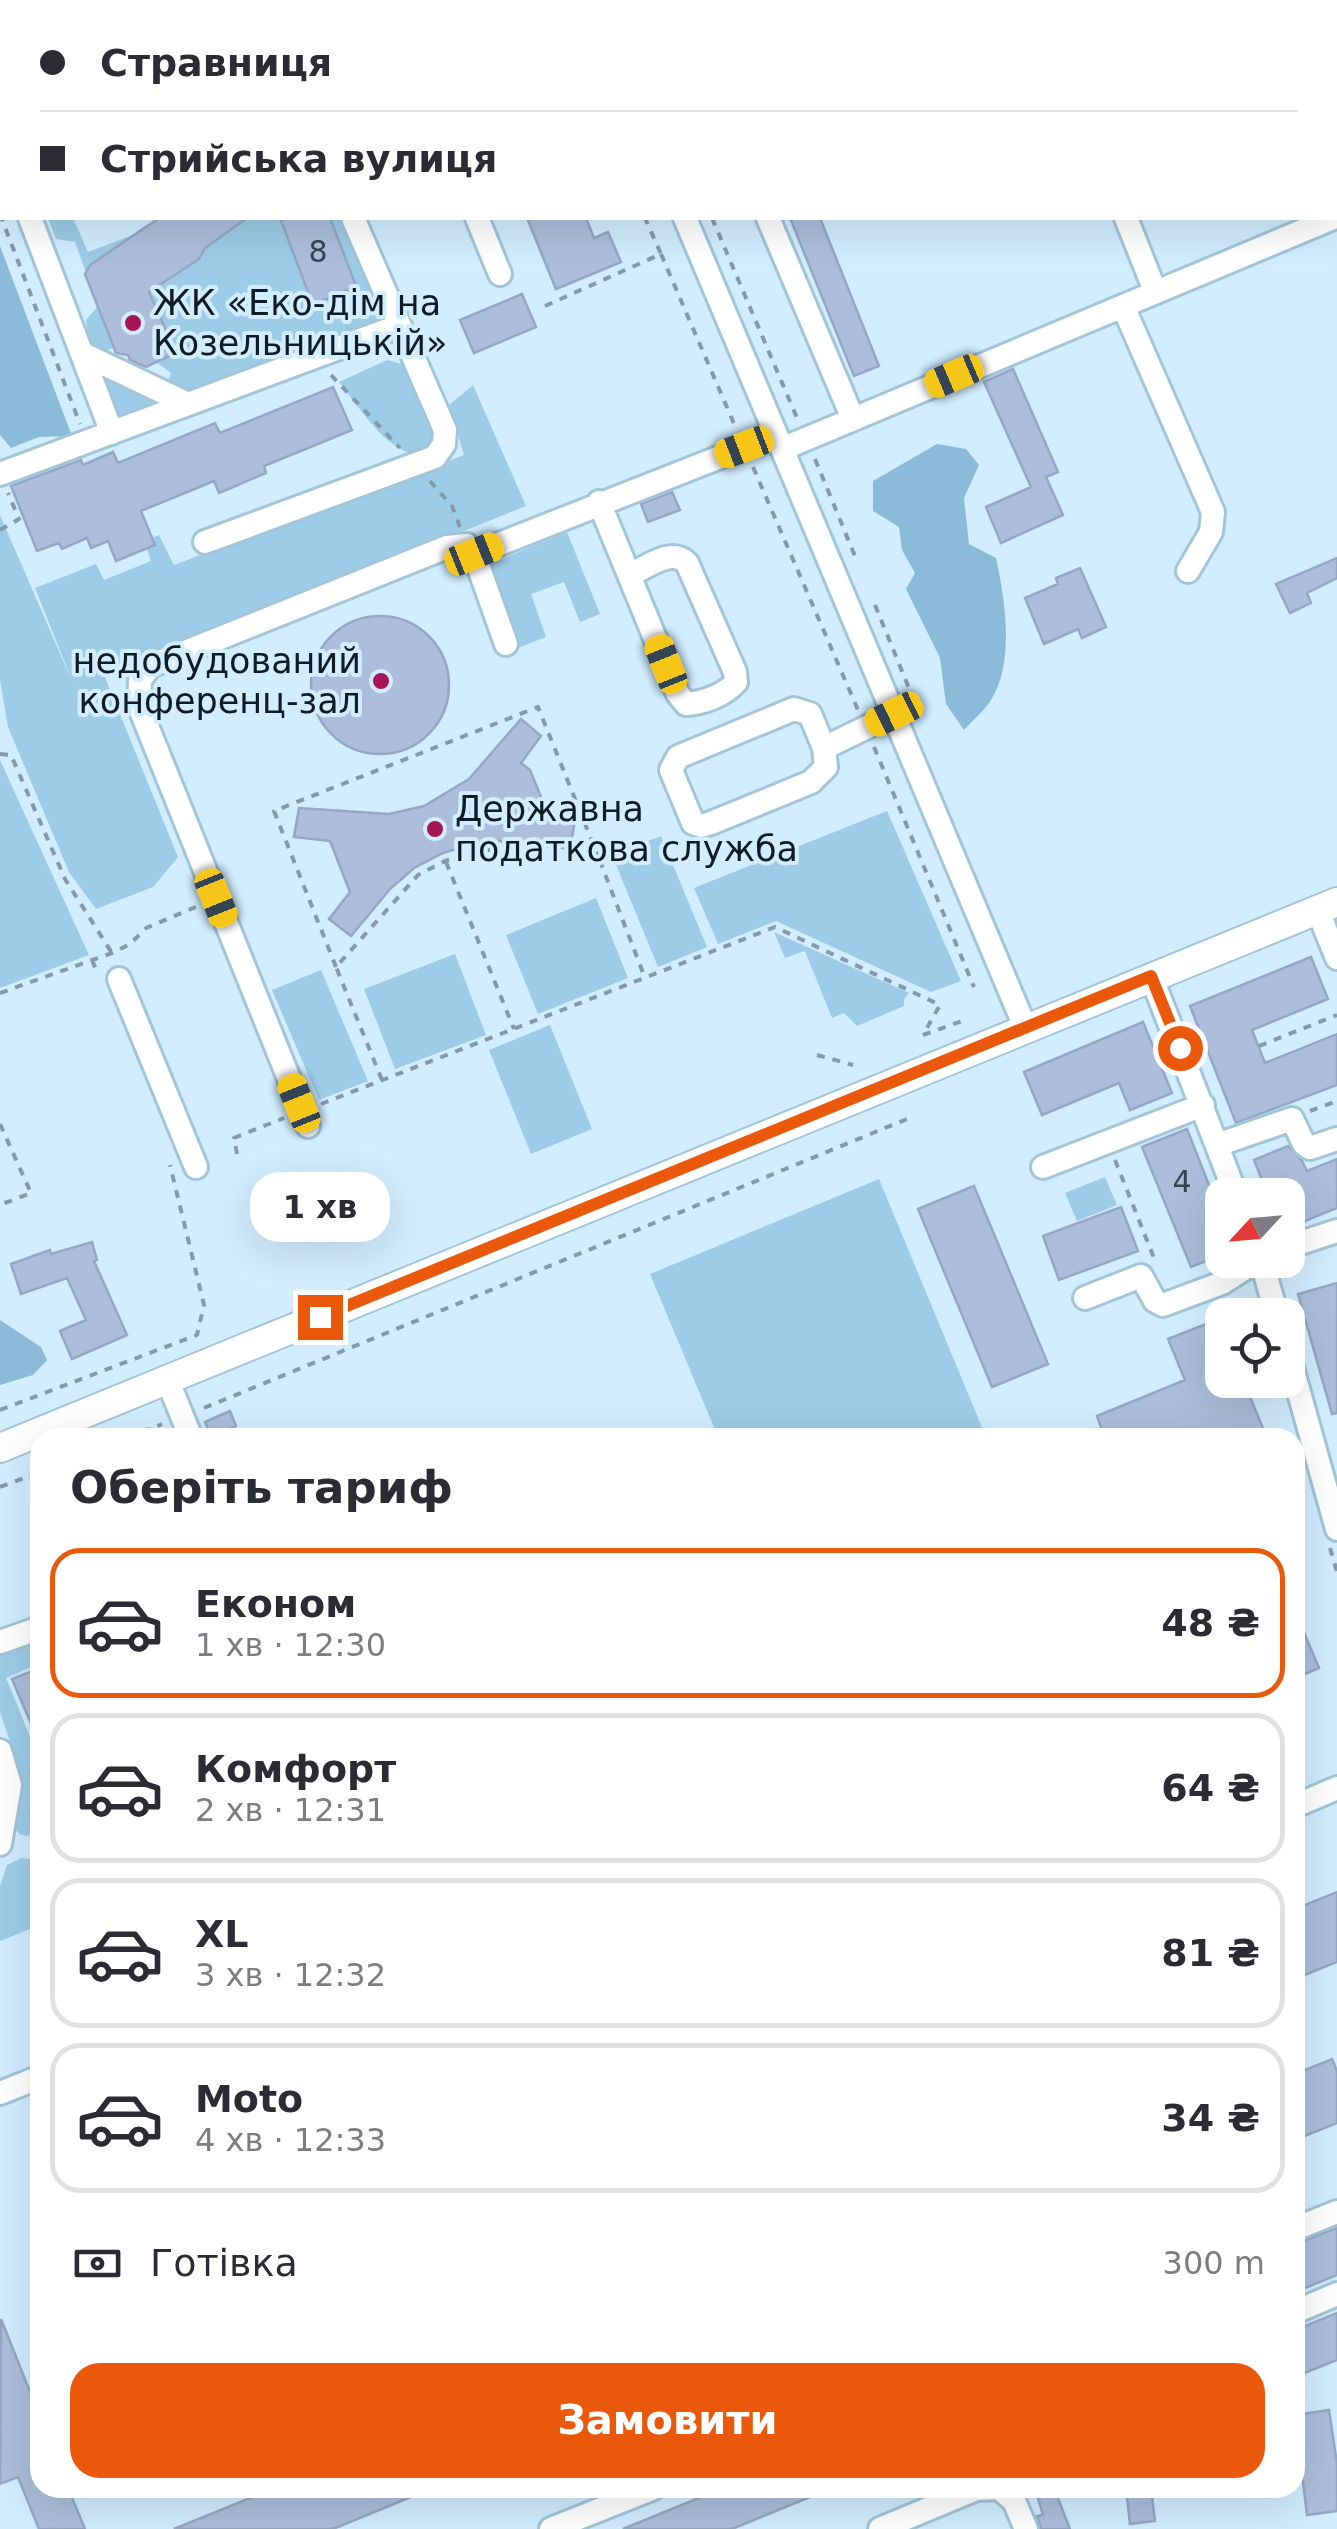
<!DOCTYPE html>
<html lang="uk">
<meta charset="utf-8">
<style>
:root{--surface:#fff;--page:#f7f7f7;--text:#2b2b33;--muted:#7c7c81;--line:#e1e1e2;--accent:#ea580c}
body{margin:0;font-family:"DejaVu Sans",sans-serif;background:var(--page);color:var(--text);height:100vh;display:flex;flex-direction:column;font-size:38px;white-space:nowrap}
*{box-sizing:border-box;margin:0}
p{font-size:32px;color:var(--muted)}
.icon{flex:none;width:55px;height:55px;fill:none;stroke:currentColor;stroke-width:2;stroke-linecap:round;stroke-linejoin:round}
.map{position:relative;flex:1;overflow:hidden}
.drawer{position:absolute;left:30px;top:1428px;width:1275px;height:1070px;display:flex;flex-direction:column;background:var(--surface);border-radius:30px;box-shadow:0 10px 40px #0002}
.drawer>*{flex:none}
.hud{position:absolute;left:0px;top:0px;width:1338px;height:220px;box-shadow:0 10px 40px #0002;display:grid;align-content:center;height:220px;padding:0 40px;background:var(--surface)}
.needle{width:65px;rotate:244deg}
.tools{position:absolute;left:1205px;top:1178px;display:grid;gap:20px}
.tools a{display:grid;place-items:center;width:100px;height:100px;border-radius:20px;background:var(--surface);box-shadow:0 10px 40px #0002;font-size:50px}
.end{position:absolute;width:45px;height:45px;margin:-22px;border:12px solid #ea580c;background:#fff;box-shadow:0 0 0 5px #fff}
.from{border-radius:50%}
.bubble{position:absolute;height:70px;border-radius:30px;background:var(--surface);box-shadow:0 10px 40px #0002;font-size:32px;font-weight:800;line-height:70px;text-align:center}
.car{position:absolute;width:30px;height:60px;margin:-30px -15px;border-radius:12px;box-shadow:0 0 8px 2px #0007;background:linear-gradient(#f5c518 24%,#345 0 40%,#f5c518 0 76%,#345 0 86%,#f5c518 0)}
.hud b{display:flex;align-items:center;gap:35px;height:95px;font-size:38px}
.hud b+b{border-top:2px solid var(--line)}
.hud i{width:25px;height:25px;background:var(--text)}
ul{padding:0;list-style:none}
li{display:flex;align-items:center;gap:30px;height:150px;margin:0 20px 15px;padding:0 20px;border:5px solid var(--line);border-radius:30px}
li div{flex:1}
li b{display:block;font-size:38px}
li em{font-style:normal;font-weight:800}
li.active{border-color:var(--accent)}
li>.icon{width:90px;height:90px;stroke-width:1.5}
h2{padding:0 40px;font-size:45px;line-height:120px}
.pay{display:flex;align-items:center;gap:25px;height:110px;padding:0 40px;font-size:38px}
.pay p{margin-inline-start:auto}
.action{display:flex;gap:20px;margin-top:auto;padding:20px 40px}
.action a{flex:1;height:115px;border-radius:30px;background:var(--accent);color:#fff;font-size:40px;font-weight:800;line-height:115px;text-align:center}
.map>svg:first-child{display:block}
.green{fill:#9ccce7}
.forest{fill:#8abcda}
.building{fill:#acbedc;stroke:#95a7c4;stroke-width:2.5}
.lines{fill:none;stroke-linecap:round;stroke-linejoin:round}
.minor-casing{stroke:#a2c5d9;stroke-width:28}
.major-casing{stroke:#a2c5d9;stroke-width:32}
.path{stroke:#849aa8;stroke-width:4;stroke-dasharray:8 8;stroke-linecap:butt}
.minor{stroke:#fff;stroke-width:22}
.major{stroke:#fff;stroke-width:28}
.route{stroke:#ea580c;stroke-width:12}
.poi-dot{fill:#a61655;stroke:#d1edff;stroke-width:4}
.labels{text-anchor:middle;stroke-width:8;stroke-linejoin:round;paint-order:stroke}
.number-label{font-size:30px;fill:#364451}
.poi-label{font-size:35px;fill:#0f1c23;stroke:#d1edff;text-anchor:start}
</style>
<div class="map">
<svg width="1337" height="2529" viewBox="0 0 1337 2529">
<rect width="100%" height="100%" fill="#d1edff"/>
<path class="green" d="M48 218H73L88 252 177 218H343L381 308 379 320 373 327 195 392 181 394 166 389 171 373 129 342 105 351 88 341 86 320 98 306 75 242 56 239Z
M387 360 406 365 436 428 430 450C396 469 359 406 339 382Z
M108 381 156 399 160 409 121 421 103 388Z
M473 385 526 506 104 675 178 857 153 887 96 909 69 872 8 727 0 680V515L75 688 35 588 96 564 104 580 151 561 144 541 159 535 174 565 464 455 449 405Z
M567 532 600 614 580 622 564 582 531 594 546 637 515 649 485 566Z
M0 760 89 955 0 988Z
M887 811 961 981 931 992 776 921 718 944 694 888Z
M661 836 707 947 658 967 612 855Z
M596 898 628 978 538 1014 506 935Z
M774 932 909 993 904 999V1006L857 1026 844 1013 832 1018 805 951 785 958Z
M455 954 486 1035 395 1069 364 989Z
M321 970 368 1081 319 1100 272 990Z
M550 1025 592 1129 531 1154 489 1050Z
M1105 1177 1117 1205 1077 1221 1065 1193Z
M879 1179 986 1437H718L650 1274Z
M40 1640V1663L6 1678 40 1761V1830L27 1836 19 1834 15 1827 22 1777 0 1712V1655Z
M21 1858 31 1859 40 1874V1925L0 1941V1886L7 1865Z"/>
<path class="forest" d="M0 246 72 436 39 437 11 448 0 435Z
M937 444 966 449 979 465 964 498 969 544 996 558C1005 599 1015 662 991 700 984 711 973 720 964 730L946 704 940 658 906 589 915 573 902 550 899 527 873 511V481Z
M0 1320 41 1347 47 1360 33 1375 0 1385Z"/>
<path class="building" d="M159 218H247L205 248 199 259 149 292 176 353 146 367 130 360 128 355 116 353 85 274 90 265Z
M280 218H330L356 286 313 305Z
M527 218H586L594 238 608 232 621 262 556 289Z
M790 218H820L879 366 854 376Z
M522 294 536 327 474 353 460 320Z
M1013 369 1058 472 1046 477 1063 515 1001 543 986 507 1031 487 984 382Z
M333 387 352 430 264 466 266 473 219 493 214 481 141 511 155 545 116 561 108 541 91 548 87 538 62 549 59 543 37 551 11 486 81 460 83 465 113 452 118 463 215 423 220 433Z
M672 492 680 510 648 522 641 504Z
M1337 558V578L1307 593 1311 603 1290 613 1276 584Z
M1080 568 1106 627 1082 638 1078 629 1044 644 1025 598 1058 584 1056 578Z
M311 685a69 69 0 1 1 138 0a69 69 0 1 1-138 0Z
M521 719 541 736 521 763 530 770 543 802 541 813 575 821 570 849 498 841 469 845 443 853 414 868 390 889 351 936 329 919 350 892 330 841 294 837 299 808 389 814 424 806 469 779Z
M1311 957 1328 999 1252 1030 1265 1063 1337 1034V1085L1236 1123 1190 1006Z
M1143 1022 1172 1093 1130 1110 1119 1083 1042 1115 1024 1072Z
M1187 1129 1222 1218V1255L1191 1267 1142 1147Z
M1288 1146 1302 1161 1307 1171 1337 1159V1208L1288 1228V1195H1268L1254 1160Z
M974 1186 1048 1364 992 1387 918 1209Z
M1121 1207 1138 1251 1059 1280 1043 1236Z
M92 1242 97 1260 94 1261 127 1335 72 1359 60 1331 86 1320 67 1278 21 1294 11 1264 50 1250 51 1254Z
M1337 1283V1413L1332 1414 1298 1294Z
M1219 1319 1222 1328V1380H1243L1267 1438H1105L1097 1416 1185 1380 1168 1339Z
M230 1411 236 1426 211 1437 205 1422Z
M1295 1611 1319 1668 1295 1678Z
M40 1668V1745L12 1679Z
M1337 1892V1962L1295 1979V1909Z
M1332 2059 1337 2071V2123L1295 2140V2074Z
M1337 2228V2275L1295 2292V2244Z
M1337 2313V2360L1295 2377V2330Z
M1 2319 40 2417V2488H68L85 2529H39L18 2477 0 2484Z
M1329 2410 1337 2464V2511L1307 2515 1295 2415Z
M275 2488H433L333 2529H174Z
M723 2488H832L732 2529H623Z
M1035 2488H1054L1070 2529H1041L1037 2516 1043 2515Z
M1126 2488H1151L1155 2521 1130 2524Z"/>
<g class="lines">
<defs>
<path id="minor" d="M262 0 263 2
M469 0 470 2
M593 0 594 2
M676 0 677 2
M1042 0 1043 2
M441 2 447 0
M0 138 2 145
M30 218 112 433
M477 218 500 274
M685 218 1025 1027
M768 218 853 419
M1126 218 1155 291
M1123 306 1213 512 1211 532 1188 571
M83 354 188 404
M782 449 1333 218
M0 474 398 326
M599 502 678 694 686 704C703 703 725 695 736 682L735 672 687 563C672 547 647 567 630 575
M205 542 435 457 444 444 445 430 353 218
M474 554 776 435
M824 748 810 714 794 709 678 757 671 770 693 823 701 826 711 823 811 782 826 767 824 748 894 714
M1317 909 1337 958
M1151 976 1236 1195
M119 979 196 1167
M308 1126 139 706 140 680 150 666 447 547 467 545 474 554 506 644
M1217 1145 1292 1119 1304 1144 1310 1148 1337 1139
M1043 1167 1203 1105
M1288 1247 1337 1231
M1261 1260 1277 1315
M1085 1298 1141 1276 1155 1301 1163 1305 1222 1283 1258 1260
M1288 1353 1337 1529
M167 1379 191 1438
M0 1642 40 1628
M0 1751 10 1785 0 1844
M1295 1806 1337 1788
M0 2093 40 2077
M1295 2229 1337 2212
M1295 2312 1337 2294
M551 2529 654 2488
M880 2529 976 2489 999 2488 1014 2501 1026 2529"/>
<path id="major" d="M23 2 29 0
M0 12 2 11
M0 1448 1337 902"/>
</defs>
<use href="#minor" class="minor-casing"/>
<use href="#major" class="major-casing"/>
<path class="path" d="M552 0 553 2
M620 0 621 2
M102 2 109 0
M0 106 2 113
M0 214 80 424
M712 218 797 418
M661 254 735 426
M545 306 661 254 645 218
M331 375 400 448
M815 459 857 561
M753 467 858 710
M430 481 452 506 460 527
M0 530 19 519 8 493
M875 605 913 698
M874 747 974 987
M0 754 11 755 65 879 112 953
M446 862 514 1029
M92 960 98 974
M336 967 274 811 538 707 600 861
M0 993 112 953 130 944 146 928 198 906
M923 1035 965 1020
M1259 1046 1337 1015
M817 1055 853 1065
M382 1080 336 967 418 875 445 861 470 852 499 849 600 861 645 978
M321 1104 775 927 940 1005 923 1035
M1310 1111 1337 1101
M0 1124 31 1193 0 1205
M237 1154 234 1138 284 1118
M1115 1160 1154 1258
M204 1408 907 1119
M0 1410 197 1335 204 1305 170 1165
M128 1438 162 1424
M0 1487 40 1472
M1330 1548 1337 1572"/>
<use href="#minor" class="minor"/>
<use href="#major" class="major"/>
</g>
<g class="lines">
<path class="route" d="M320 1317 1151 976 1180 1048"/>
</g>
<g class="poi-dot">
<circle cx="133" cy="323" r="10"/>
<circle cx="381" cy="681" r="10"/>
<circle cx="435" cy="829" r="10"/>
</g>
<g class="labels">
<g class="number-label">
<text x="318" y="262">8</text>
<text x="1182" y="1192">4</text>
</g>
<g class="poi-label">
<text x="153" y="315">ЖК «Еко-дім на<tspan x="153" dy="40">Козельницькій»</tspan></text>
<text x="361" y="673" text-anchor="end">недобудований<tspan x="361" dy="40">конференц-зал</tspan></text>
<text x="455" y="821">Державна<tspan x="455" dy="40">податкова служба</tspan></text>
</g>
</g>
</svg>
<div class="tools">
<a><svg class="needle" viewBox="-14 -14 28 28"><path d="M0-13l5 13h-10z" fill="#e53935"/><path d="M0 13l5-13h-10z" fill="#7c7c81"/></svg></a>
<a><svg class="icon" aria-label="locate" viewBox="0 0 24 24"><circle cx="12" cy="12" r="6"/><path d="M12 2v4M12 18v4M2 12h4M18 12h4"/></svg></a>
</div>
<i class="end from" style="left:1180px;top:1048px"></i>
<i class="end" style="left:320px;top:1317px"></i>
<div class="bubble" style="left:250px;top:1172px;width:140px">1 хв</div>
<i class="car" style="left:954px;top:376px;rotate:247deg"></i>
<i class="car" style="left:744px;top:447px;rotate:249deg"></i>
<i class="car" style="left:474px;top:554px;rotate:68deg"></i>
<i class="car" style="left:666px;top:664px;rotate:338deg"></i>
<i class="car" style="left:894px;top:714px;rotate:244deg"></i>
<i class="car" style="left:216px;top:898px;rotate:158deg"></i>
<i class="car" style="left:299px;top:1103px;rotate:338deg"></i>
<div class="hud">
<b><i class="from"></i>Стравниця</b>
<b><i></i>Стрийська вулиця</b>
</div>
<section class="drawer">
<h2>Оберіть тариф</h2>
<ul>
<li class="active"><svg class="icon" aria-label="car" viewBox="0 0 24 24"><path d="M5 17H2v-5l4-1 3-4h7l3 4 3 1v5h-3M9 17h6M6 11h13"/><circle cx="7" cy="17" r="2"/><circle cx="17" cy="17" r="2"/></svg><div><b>Економ</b><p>1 хв · 12:30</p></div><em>48 ₴</em></li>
<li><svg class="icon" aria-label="car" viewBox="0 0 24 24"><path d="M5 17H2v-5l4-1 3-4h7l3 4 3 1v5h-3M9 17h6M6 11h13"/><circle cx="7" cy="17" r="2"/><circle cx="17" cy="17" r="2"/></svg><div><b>Комфорт</b><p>2 хв · 12:31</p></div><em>64 ₴</em></li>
<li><svg class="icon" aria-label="car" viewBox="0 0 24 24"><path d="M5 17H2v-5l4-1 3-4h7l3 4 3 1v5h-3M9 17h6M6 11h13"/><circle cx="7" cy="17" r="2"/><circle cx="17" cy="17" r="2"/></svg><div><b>XL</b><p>3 хв · 12:32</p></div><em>81 ₴</em></li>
<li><svg class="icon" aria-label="car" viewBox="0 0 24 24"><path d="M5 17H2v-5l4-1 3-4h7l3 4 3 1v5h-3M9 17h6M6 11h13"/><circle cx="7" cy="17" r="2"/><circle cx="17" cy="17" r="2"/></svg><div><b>Moto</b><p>4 хв · 12:33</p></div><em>34 ₴</em></li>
</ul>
<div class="pay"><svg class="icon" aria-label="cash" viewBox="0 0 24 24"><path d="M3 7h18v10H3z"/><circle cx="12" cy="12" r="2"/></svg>Готівка<p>300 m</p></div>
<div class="action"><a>Замовити</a></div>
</section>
</div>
